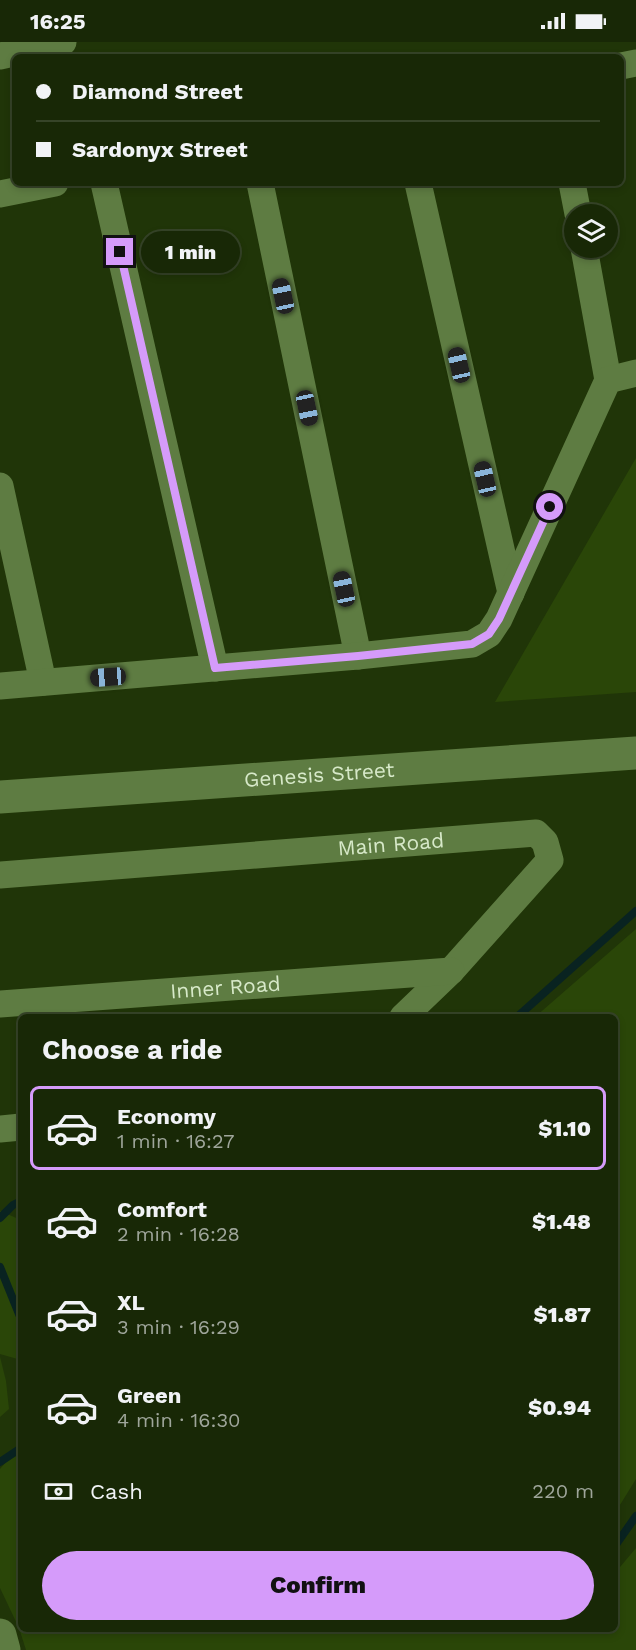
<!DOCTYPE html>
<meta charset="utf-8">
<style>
:root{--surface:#182806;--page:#213010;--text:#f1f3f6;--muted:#9fa69b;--line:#364428;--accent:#d59bfa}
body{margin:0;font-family:"Work Sans",sans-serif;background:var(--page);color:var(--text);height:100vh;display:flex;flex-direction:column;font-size:22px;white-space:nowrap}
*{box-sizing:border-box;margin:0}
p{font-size:20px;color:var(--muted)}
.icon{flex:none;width:33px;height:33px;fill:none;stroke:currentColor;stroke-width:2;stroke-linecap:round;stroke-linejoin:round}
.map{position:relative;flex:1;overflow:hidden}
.drawer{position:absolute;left:18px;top:972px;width:600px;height:618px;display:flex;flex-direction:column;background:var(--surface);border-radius:9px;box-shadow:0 3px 9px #0003,0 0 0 2px var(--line)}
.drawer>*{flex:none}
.guide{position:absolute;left:12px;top:12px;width:612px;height:132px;border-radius:9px;box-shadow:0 3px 9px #0003,0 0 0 2px var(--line);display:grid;align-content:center;height:132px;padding:0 24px;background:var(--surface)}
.controls{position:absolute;left:564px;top:162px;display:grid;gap:12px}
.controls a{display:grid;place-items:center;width:54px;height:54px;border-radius:50%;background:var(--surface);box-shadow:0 3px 9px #0003,0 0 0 2px var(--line);font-size:30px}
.end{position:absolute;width:27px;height:27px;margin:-14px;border:8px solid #d59bfa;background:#111;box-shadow:0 0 0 3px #111}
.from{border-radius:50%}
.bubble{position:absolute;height:42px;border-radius:21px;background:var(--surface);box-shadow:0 3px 9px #0003,0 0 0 2px var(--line);font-size:20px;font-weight:800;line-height:42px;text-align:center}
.car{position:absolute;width:18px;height:36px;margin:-18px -9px;border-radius:8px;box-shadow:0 0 4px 2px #0007;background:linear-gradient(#222 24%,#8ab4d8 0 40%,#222 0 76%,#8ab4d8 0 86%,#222 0)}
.guide b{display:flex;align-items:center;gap:21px;height:57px;font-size:22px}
.guide b+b{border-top:2px solid var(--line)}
.guide i{width:15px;height:15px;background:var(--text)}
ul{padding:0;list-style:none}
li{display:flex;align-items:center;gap:18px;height:84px;margin:0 12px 9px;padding:0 12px;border:3px solid transparent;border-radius:9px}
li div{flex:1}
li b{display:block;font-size:22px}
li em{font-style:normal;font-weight:800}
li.selected{border-color:var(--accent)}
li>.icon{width:54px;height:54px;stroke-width:1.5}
h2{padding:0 24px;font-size:27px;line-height:72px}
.pay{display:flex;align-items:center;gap:15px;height:66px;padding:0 24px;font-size:22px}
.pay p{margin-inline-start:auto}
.button{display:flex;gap:12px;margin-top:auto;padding:12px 24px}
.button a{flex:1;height:69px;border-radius:36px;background:var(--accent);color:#111;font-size:24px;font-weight:800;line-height:69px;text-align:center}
.status{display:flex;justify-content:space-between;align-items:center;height:42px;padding:0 30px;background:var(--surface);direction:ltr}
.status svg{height:16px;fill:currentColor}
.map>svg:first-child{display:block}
.green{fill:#2a4608}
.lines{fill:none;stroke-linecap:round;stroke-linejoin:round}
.stream{stroke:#092321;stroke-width:8}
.street{stroke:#5e7c42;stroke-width:27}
.secondary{stroke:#5e7c42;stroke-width:33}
.route{stroke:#d59bfa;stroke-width:8}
.labels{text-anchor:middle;stroke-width:6;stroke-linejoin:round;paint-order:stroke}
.street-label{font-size:21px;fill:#d7e9c9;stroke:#172b00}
</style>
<div class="status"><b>16:25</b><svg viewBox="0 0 49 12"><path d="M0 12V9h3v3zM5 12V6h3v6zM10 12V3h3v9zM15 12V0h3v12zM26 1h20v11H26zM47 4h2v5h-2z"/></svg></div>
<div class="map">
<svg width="636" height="1608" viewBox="0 0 636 1608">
<rect width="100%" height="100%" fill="#203508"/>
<path class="green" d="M636 416V650L495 660Z
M636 887V1437L615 1471V975H535Z
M0 1169 21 1178V1318L0 1312Z
M0 1315 6 1339 9 1367 0 1375Z
M21 1406V1587H615V1531L636 1506V1608H26L19 1586 0 1546V1427L17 1407Z"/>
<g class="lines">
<path class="stream" d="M517 975 636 869
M0 1176 13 1163 21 1159
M0 1225 21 1277
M0 1420 21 1406
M615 1504 636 1474"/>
<g class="street">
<path d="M0 14 63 0"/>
<path d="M621 24 636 21"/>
<path d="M104 141 215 626"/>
<path d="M260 141 358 614"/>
<path d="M418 141 511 551"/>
<path d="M572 141 578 172"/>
<path d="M0 152 55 141"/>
<path d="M584 206 608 338"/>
<path d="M0 444 43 640"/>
<path d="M0 644 358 614 472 602 489 592 499 577 608 338 636 331"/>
<path id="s1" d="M0 833 536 791 545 800 550 818 451 929 403 975"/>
<path id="s2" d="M0 962 451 929"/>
<path d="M0 1087 21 1085"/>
</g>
<g class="secondary">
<path id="s3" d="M0 755 636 711"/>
<path d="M0 1593 4 1608"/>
</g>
</g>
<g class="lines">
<path class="route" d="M120 210 215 626 358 614 472 602 489 592 499 577 550 465"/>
</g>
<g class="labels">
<g class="street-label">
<text dy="7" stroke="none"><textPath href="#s3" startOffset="320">Genesis Street</textPath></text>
<text dy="7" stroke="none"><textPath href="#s1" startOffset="392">Main Road</textPath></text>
<text dy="7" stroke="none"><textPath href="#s2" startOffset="226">Inner Road</textPath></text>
</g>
</g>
</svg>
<div class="controls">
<a><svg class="icon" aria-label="layers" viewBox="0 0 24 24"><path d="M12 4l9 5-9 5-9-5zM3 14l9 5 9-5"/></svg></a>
</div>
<i class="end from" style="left:550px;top:465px"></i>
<i class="end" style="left:120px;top:210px"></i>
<div class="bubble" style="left:141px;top:189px;width:99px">1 min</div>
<i class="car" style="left:283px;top:254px;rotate:348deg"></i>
<i class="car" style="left:459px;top:323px;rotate:347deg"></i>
<i class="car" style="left:307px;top:366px;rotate:168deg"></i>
<i class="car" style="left:485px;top:437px;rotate:347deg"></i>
<i class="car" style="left:344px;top:547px;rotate:348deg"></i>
<i class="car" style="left:108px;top:635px;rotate:266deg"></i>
<div class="guide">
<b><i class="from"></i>Diamond Street</b>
<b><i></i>Sardonyx Street</b>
</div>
<section class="drawer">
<h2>Choose a ride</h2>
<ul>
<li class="selected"><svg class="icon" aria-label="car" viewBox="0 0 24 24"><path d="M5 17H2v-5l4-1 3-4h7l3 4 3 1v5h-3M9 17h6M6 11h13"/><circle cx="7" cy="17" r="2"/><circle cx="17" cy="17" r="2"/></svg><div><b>Economy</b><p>1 min · 16:27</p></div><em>$1.10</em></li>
<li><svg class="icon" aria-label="car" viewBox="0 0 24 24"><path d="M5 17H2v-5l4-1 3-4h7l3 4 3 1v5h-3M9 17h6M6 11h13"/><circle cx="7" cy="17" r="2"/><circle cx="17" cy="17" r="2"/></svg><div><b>Comfort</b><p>2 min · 16:28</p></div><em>$1.48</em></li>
<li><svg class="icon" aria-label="car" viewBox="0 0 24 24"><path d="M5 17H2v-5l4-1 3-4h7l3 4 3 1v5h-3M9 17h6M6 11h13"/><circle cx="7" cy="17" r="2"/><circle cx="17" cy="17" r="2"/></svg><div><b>XL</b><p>3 min · 16:29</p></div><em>$1.87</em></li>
<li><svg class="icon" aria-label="car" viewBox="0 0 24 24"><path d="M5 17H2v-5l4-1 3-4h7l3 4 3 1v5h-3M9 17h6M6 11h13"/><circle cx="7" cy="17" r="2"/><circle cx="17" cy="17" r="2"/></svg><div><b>Green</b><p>4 min · 16:30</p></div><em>$0.94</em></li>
</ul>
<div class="pay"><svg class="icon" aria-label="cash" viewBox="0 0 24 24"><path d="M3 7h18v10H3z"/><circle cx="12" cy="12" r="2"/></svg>Cash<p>220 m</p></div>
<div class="button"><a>Confirm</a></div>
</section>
</div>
